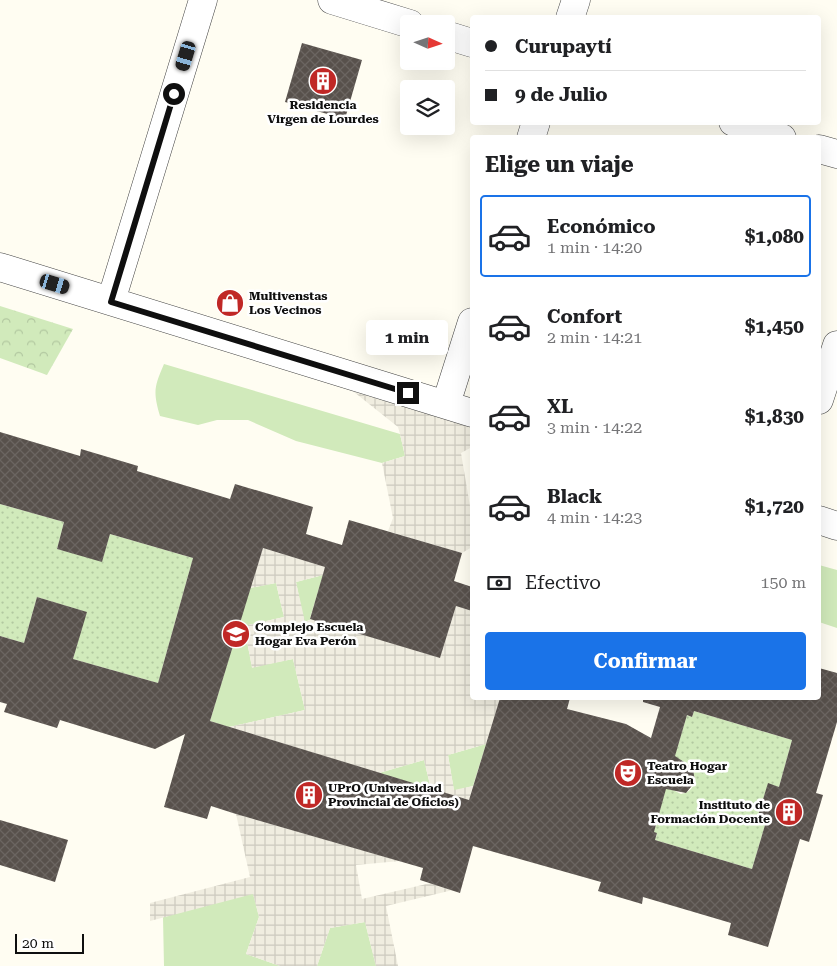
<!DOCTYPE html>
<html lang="es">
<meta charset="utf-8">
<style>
:root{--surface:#fff;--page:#f2f2f2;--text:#202124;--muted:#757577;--line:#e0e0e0;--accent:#1a73e8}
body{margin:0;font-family:"Roboto Serif",serif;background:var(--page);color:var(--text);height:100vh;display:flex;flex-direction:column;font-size:19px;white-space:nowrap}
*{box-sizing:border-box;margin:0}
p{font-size:16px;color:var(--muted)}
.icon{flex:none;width:28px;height:28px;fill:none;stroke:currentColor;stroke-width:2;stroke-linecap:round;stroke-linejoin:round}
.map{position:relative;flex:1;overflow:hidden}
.side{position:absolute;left:470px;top:135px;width:351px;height:565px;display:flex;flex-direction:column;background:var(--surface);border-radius:5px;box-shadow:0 5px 20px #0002}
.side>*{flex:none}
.top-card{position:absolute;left:470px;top:15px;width:351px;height:110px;border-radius:5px;box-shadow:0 5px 20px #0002;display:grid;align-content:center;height:110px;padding:0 15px;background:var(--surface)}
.needle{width:32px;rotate:93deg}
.tools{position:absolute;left:400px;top:15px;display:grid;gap:10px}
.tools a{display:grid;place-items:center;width:55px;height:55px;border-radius:5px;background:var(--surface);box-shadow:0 5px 20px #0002;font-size:25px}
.scale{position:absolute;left:15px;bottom:12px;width:69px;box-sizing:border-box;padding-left:5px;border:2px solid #0f0f0f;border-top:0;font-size:14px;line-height:18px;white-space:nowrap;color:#0f0f0f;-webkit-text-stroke:4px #fff;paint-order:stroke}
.end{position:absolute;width:22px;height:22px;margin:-11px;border:6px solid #0f0f0f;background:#fff;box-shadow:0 0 0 2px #fff}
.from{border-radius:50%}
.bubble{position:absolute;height:35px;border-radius:5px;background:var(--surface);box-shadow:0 5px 20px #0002;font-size:16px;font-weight:700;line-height:35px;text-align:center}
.car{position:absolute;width:15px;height:30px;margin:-15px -8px;border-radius:6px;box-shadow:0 0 4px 1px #0007;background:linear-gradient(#222 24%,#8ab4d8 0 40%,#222 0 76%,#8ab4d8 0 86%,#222 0)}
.top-card b{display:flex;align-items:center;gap:18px;height:48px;font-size:19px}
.top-card b+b{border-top:1px solid var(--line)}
.top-card i{width:12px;height:12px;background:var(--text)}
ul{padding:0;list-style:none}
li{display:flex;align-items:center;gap:15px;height:82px;margin:0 10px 8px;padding:0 5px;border:2px solid transparent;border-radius:5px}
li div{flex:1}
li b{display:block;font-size:19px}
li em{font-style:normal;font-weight:700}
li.selected{border-color:var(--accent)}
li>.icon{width:45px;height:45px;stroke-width:1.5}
h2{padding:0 15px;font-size:22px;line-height:60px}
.pay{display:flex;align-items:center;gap:12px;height:55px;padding:0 15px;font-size:19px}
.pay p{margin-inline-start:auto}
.button{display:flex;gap:10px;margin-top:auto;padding:10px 15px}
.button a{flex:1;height:58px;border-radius:5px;background:var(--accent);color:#fff;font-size:20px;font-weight:700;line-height:58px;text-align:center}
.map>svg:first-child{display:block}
.grass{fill:#d1eabb}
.park{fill:url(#park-crowns)}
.garden{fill:url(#garden-dots)}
.plaza{fill:url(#plaza-grid)}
.building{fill:url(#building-cross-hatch);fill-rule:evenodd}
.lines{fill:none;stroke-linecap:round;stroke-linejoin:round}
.minor-casing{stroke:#424242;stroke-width:29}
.minor{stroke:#fff;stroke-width:28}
.route{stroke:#0f0f0f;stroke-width:6}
.labels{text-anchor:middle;stroke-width:5;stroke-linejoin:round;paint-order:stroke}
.poi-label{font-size:12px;font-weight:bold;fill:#0f0f0f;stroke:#fff;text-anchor:start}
</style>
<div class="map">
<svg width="837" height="966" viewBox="0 0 837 966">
<defs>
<pattern id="park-crowns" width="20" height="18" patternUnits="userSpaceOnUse" patternTransform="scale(1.25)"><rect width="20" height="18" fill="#d1eabb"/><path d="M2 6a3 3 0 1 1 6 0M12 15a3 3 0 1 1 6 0" fill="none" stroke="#b2c8a0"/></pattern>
<pattern id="garden-dots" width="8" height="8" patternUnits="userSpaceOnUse" patternTransform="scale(1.25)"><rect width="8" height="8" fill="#d1eabb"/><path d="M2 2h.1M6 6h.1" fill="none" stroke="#b2c8a0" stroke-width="1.8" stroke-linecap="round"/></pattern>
<pattern id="plaza-grid" width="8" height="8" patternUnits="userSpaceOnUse" patternTransform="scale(1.25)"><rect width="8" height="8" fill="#f0ede0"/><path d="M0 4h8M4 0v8" fill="none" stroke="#cdcabf"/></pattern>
<pattern id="building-cross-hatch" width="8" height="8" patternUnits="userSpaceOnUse" patternTransform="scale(1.25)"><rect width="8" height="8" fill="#58514c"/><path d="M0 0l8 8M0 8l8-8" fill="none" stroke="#6b6561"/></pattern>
</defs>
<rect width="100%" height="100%" fill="#fffdf2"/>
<path class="grass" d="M164 364 400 434 405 456 382 463 296 441 248 420H217L198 425 160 416C153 392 154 387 164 364Z
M819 565 837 570V628L819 622Z
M323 575 310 618 312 619 304 622 296 582Z
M276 583 284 617 244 626 252 667 293 659 305 710 229 727 210 721 250 588Z
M486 744 473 786 454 791 448 755Z
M424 760 431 789 379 773Z
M253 893 259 917 246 954 280 966H164L163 917Z
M365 922 376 966H317L330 928Z"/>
<path class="park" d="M0 306 73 329 47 375 0 358Z"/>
<path class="garden" d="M0 504 64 522 57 549 102 561 110 534 193 558 158 683 73 659 86 612 37 597 24 643 0 636Z
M694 711 792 740 779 787 768 784 756 822 765 825 752 869 655 840 657 834 654 832 667 783 671 789 681 794C695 792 697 779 692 768L672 765 687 715 692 717Z"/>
<path class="plaza" d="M354 392 472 427V447L461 453 472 518V547L462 553 388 531 393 518 382 463 405 456 400 434 398 427Z
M263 548 325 567 323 575 296 582 305 622 313 619 440 658 456 606 472 611V698H500L486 744 448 755 454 790 473 786 469 800 431 789 424 760 379 773 229 727 305 710 293 659 252 668 244 626 284 617 276 583 250 588Z
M236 814 400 861 356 865 362 899 431 883 453 890 386 906 398 966H376L365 922 330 928 317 966H280L246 954 259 917 253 894 150 921V903L250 877Z"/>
<path class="building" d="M302 43 362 60 345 119 285 102Z
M0 432 80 456 81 449 138 466 137 471 230 499 235 484 313 507 306 534 342 545 349 520 462 553 454 581 472 587V611L456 606 440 658 310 619 325 567 263 548 210 721 469 800 500 698H570L567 709 626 724 651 738 660 707 643 702V698H819V668L837 673V722L816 793 823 795 809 842 800 839 768 947 728 935 731 923 643 897 642 904 598 891 601 882 473 846 460 893 420 880 423 868 236 814 211 806 207 819 164 807 185 734 155 749 60 720 57 728 4 712 7 704 0 702V636L24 643 37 597 87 612 73 659 158 683 193 558 110 534 102 562 57 549 64 522 0 504ZM694 711 792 740 779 787 768 783 756 822 765 825 752 869 655 840 657 833 654 832 666 789 686 793 695 782 693 768 675 756 687 715 692 717Z
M0 820 68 840 55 882 0 865Z"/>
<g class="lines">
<defs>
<path id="minor" d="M332 0 410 24
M570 18 576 0
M446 35 472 43
M733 122 782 138
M531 138 536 122
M819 149 837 154
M0 267 472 413
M111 301 203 0
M819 400 837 345
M446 404 472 322
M819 520 837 526"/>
</defs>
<use href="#minor" class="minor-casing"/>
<use href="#minor" class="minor"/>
</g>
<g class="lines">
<path class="route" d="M174 94 111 302 408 393"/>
</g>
<defs>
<symbol id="building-disc" viewBox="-11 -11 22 22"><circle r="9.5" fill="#c02826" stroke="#fff"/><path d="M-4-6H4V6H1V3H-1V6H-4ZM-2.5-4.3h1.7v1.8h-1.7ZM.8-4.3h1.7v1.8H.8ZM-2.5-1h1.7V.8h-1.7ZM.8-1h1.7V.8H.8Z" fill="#fff"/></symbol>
<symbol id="shop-disc" viewBox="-11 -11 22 22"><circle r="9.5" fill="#c02826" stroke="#fff"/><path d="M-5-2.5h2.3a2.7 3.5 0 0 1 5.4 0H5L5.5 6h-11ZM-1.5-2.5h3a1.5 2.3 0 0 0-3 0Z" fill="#fff"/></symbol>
<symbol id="school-disc" viewBox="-11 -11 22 22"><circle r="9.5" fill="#c02826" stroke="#fff"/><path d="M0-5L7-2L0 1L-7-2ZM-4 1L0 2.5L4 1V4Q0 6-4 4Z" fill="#fff"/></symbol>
<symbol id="theatre-disc" viewBox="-11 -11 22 22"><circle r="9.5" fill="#c02826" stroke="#fff"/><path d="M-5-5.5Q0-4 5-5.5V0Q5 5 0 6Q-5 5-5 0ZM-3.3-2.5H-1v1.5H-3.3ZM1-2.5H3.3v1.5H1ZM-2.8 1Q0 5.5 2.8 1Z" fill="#fff"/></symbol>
</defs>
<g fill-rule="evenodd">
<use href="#building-disc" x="307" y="65" width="32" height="32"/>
<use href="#shop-disc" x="214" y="287" width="32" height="32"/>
<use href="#school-disc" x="220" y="618" width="32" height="32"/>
<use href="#theatre-disc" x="612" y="757" width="32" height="32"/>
<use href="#building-disc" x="293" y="779" width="32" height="32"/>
<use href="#building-disc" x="773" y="796" width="32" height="32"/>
</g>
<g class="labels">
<g class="poi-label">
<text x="323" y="109" text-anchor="middle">Residencia<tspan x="323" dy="14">Virgen de Lourdes</tspan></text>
<text x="249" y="300">Multivenstas<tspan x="249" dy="14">Los Vecinos</tspan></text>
<text x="255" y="631">Complejo Escuela<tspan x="255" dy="14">Hogar Eva Perón</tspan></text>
<text x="647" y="770">Teatro Hogar<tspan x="647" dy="14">Escuela</tspan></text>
<text x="328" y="792">UPrO (Universidad<tspan x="328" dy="14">Provincial de Oficios)</tspan></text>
<text x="770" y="809" text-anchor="end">Instituto de<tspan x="770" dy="14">Formación Docente</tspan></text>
</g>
</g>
</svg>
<div class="tools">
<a><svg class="needle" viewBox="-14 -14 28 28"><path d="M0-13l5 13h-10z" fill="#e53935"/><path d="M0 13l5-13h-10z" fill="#757577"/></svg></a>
<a><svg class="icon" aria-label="layers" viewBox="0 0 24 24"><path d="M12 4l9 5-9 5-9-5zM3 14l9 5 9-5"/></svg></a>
</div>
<div class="scale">20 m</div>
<i class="end from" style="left:174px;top:94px"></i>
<i class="end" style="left:408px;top:393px"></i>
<div class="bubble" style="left:366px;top:320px;width:82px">1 min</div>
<i class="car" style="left:186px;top:56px;rotate:197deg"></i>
<i class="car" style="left:55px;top:284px;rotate:107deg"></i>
<div class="top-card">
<b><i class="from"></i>Curupaytí</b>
<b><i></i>9 de Julio</b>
</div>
<section class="side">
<h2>Elige un viaje</h2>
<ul>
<li class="selected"><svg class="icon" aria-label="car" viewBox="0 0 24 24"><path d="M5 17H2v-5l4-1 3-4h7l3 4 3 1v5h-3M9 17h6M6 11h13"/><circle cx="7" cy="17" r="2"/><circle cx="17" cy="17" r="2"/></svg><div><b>Económico</b><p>1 min · 14:20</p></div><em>$1,080</em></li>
<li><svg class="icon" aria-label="car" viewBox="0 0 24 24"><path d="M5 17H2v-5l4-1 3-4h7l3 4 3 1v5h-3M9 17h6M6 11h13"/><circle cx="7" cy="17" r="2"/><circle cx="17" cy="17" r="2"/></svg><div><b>Confort</b><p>2 min · 14:21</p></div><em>$1,450</em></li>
<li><svg class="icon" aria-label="car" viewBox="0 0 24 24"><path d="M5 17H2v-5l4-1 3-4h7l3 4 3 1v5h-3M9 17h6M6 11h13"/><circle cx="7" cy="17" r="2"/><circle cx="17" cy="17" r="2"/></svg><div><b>XL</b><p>3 min · 14:22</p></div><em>$1,830</em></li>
<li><svg class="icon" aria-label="car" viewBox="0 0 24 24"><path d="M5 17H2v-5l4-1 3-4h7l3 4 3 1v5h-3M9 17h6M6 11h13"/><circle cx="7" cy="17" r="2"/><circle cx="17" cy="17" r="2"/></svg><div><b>Black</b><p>4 min · 14:23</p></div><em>$1,720</em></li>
</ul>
<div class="pay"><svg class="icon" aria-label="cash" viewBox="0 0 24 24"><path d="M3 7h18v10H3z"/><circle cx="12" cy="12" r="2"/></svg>Efectivo<p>150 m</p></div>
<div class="button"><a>Confirmar</a></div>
</section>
</div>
